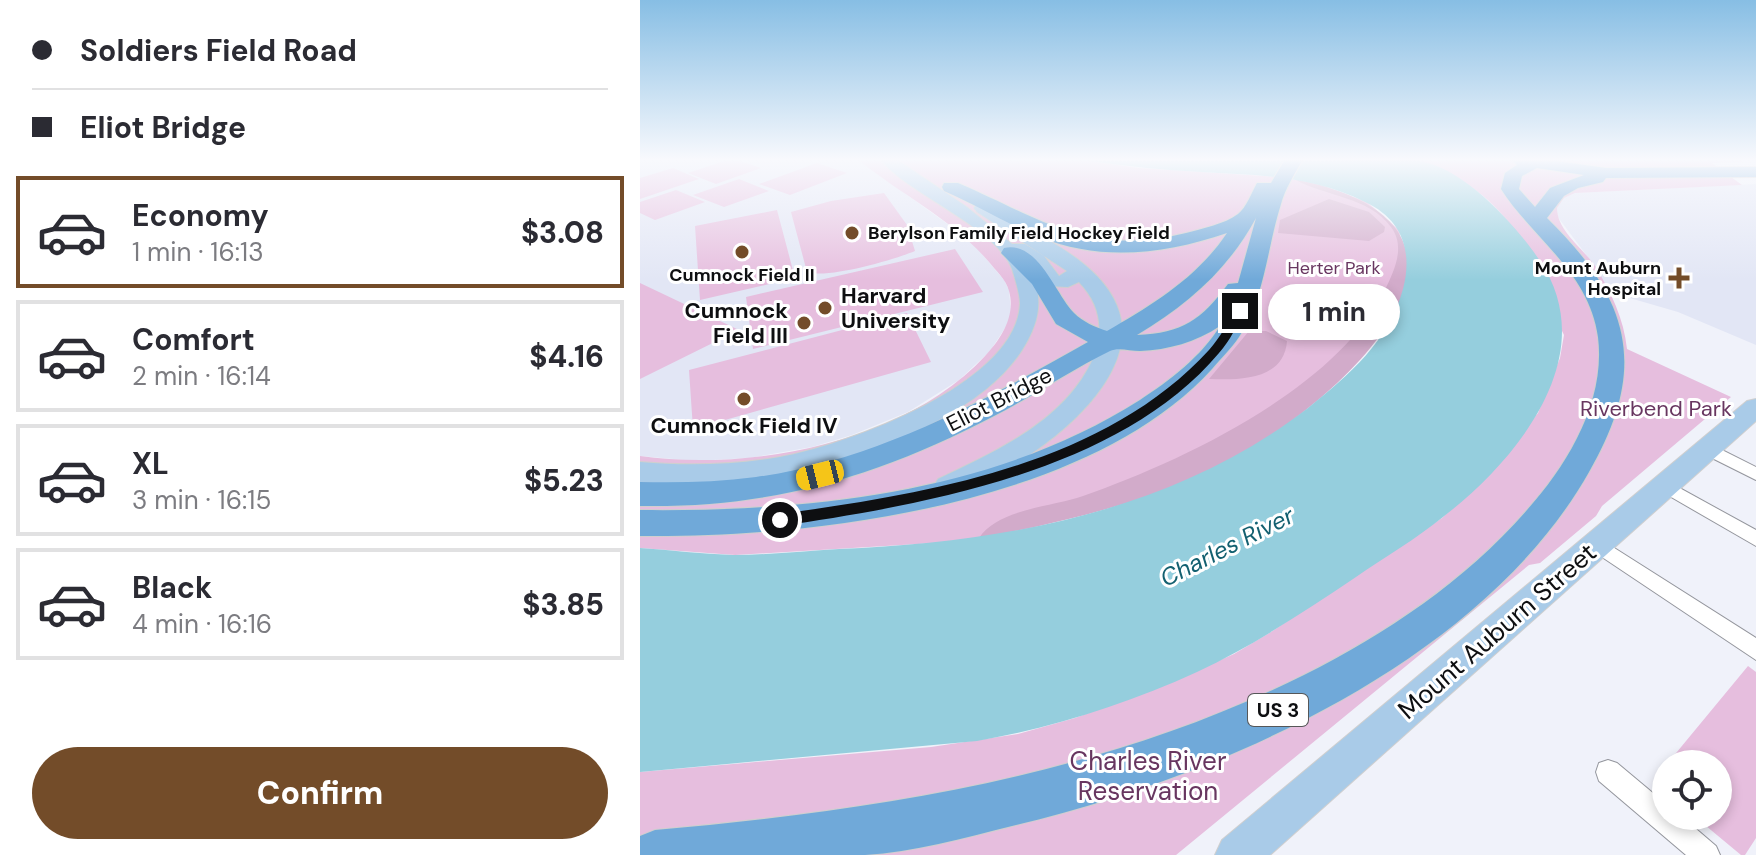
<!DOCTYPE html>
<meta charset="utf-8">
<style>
:root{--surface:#fff;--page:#f7f7f7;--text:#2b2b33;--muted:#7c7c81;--line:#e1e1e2;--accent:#734c29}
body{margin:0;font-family:"DM Sans",sans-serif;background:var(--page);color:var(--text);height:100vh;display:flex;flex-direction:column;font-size:30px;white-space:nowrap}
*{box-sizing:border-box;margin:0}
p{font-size:26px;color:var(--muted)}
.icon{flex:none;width:44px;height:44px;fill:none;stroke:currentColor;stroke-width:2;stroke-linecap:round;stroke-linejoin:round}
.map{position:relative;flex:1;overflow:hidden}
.side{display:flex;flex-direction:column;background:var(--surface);width:640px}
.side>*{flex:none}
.top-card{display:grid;align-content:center;height:176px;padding:0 32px;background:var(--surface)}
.fabs{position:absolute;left:1012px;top:750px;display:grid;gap:16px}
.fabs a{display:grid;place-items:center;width:80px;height:80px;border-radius:50%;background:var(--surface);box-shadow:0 4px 12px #0003;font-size:40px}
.end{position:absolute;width:36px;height:36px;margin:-18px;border:10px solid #0e0f11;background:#fff;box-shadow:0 0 0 4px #fff}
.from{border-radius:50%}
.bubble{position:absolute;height:56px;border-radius:28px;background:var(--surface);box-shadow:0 4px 12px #0003;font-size:26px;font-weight:800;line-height:56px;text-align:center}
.car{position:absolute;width:24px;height:48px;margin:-24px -12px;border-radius:10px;box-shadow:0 0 6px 2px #0007;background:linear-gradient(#f5c518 24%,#345 0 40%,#f5c518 0 76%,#345 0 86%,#f5c518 0)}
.top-card b{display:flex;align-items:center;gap:28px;height:76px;font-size:30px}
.top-card b+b{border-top:2px solid var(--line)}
.top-card i{width:20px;height:20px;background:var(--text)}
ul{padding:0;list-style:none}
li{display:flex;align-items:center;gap:24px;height:112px;margin:0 16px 12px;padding:0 16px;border:4px solid var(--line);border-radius:0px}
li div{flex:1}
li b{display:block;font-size:30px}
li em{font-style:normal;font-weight:800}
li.on{border-color:var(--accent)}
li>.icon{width:72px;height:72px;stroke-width:1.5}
.cta{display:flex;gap:16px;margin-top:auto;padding:16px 32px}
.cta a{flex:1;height:92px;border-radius:48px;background:var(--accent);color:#fff;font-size:32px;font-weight:800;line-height:92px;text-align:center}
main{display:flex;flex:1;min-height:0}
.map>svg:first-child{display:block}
.built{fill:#e2e6f5}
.green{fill:#e6bede}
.forest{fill:#d2abca}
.water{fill:#95cedd}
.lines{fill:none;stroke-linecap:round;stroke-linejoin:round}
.street-casing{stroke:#94969d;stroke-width:2}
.primary-casing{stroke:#cfcfcf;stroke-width:2}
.highway-casing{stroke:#cfcfcf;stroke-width:2}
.street{fill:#fff;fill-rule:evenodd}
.primary{fill:#a9cbe8;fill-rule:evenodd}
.highway{fill:#70a9d9;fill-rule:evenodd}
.route{fill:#0e0f11}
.poi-dot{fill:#734c29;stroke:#fff;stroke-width:3}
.labels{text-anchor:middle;stroke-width:6;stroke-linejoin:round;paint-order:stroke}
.far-poi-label{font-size:18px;font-weight:bold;fill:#0e0f11;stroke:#fff;text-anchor:start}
.far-park-label{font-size:18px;fill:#683660;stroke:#fff}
.shield{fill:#fff;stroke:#565758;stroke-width:2}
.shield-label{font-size:20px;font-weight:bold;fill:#0e0f11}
.poi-label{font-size:22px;font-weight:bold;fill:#0e0f11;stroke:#fff;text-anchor:start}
.street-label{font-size:22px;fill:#0e0f11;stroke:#fff}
.park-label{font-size:22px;fill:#683660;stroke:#fff}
.water-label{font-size:24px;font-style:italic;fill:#136070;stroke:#fff}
.near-street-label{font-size:26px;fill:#0e0f11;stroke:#fff}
.near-park-label{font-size:26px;fill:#683660;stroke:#fff}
</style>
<main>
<section class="side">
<div class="top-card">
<b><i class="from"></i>Soldiers Field Road</b>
<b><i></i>Eliot Bridge</b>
</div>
<ul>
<li class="on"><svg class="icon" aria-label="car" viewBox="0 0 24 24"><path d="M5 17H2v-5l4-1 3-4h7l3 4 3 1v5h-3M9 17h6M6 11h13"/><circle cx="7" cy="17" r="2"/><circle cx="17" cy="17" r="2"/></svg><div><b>Economy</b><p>1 min · 16:13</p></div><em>$3.08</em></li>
<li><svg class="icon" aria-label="car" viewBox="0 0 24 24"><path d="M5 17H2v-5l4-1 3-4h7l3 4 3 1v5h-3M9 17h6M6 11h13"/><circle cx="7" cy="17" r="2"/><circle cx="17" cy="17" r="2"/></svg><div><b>Comfort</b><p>2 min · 16:14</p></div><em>$4.16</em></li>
<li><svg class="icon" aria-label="car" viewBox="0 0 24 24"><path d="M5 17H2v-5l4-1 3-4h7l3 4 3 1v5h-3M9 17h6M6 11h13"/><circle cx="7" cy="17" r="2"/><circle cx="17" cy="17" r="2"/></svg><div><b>XL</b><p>3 min · 16:15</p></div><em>$5.23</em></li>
<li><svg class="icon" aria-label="car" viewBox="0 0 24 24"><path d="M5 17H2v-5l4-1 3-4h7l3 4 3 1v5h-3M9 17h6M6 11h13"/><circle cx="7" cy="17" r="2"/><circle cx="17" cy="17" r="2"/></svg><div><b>Black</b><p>4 min · 16:16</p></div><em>$3.85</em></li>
</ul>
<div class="cta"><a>Confirm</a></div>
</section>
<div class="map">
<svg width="1116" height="855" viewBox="0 0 1116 855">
<rect width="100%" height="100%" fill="#f0f2fa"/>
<path class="built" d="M0 161H220L331 241 364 280 369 290 371 313 367 325 350 351 319 380 268 412 212 435 172 447 109 458 55 461 0 456Z
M1116 184V345L1038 312 969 292 953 264 917 216V208L924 198 935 193Z"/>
<path class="green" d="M84 161H100L121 168 76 184 48 173Z
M220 161H449L499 168 638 177 679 184 727 202 760 231 757 310 574 469 526 490 385 530 311 542 95 555 0 548V456C111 472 266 442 345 356 361 339 376 316 369 291 366 279 356 271 349 262 312 219 263 196 220 161Z
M781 161H1116L1072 163 1102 185 935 193 924 198 917 208C917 231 943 248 955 266 971 292 984 319 987 349L1091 397 962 506 956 516 900 563 889 565 536 855H0V772L291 747 378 734 435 718 517 688 594 654 631 632 802 518 850 473 898 413 920 358 924 335 872 227C849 195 818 175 781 161Z
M177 163 207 173 150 195 119 184Z
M33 168 59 179 0 199V178Z
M99 179 129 191 84 207 53 195Z
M36 190 65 202 15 220 0 213V202Z
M244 193 267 225 275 251C253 260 188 279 167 272L151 212 191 201Z
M137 210 155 278 60 300 55 226Z
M315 249 343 292 113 349 106 297Z
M0 283 99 330 0 379Z
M267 313 291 362 53 429 49 370Z
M1108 666 1116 672V838L1105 855H1101L1054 816H1078V764H1027Z"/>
<path class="forest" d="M654 179C901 229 687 415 572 470 498 505 419 523 339 538 358 509 411 507 443 496 543 461 696 389 745 290 754 271 766 247 751 227 728 196 686 197 654 179Z
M689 199 729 212 745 227 744 232 729 241 638 233 640 220Z
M609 331H626L647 341C644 381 598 380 569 379Z"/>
<path class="water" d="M449 161C527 161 604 161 681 161 711 161 751 156 780 161 825 169 875 224 900 261 963 355 878 459 803 517 776 539 745 557 716 577 665 611 613 646 557 672 487 704 412 728 337 741L0 772V548C31 550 62 554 93 555 128 555 164 551 199 549 365 542 533 512 668 408 709 375 749 341 763 289 773 251 762 219 725 202 673 176 618 175 561 172 523 170 486 166 449 161Z"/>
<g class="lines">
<defs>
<path id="street" d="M1068 443 1116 467V480L1062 453 1060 449 1062 445Z
M1025 480 1116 530V546L1019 490 1016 486 1019 482Z
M957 537 1116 638V660L950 549 948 544 950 539Z
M968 760 977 763 1026 804V816H1041L1076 846 1080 855H1046L959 781 956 772 959 763Z"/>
<path id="primary" d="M242 161H259L327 207 372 244H385L404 256 419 276 427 271 337 212 334 208 337 204C354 200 377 221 391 230 423 248 463 271 477 306 510 387 372 477 308 496L298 493 294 486 298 479C356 451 423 422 452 361 465 331 461 305 439 282L428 287 407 286 387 262C398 279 401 302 396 320 371 406 236 453 158 472 106 485 53 487 0 482V462C47 466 93 465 140 457 205 445 376 385 380 304 380 295 375 278 372 269 356 227 268 194 242 161Z
M1116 399V421L630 855H575L582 840 1107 401Z"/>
<path id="highway" d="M644 161H662C654 175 645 189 641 204 627 248 625 297 599 337 592 348 581 358 572 369 448 505 175 538 0 536V510C169 512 354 493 500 400 529 381 562 356 580 326 556 342 528 350 500 351 490 351 478 347 470 351 431 370 393 396 354 416 237 477 132 508 0 506V482C39 483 77 482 116 477 234 461 346 400 448 342L416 324 392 284 361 253 364 248C398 240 416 295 434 313 443 322 455 327 467 331 512 305 557 278 587 233 525 254 462 262 399 237 367 224 337 205 304 191L302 187 304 183H318C402 219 448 257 546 233 561 229 585 224 598 214 606 208 612 192 617 183H631ZM616 218 598 283 588 284C561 320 543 333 497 335 548 304 587 271 616 218Z
M873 161H917L966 168 1116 167V177L966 178 963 182 938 188 924 196 907 218C991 300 1009 368 949 472 841 663 577 778 372 826 324 838 273 852 225 855 150 855 74 855 0 855V836L15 830C239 810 461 776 664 675 747 633 825 581 887 510 928 464 966 401 958 337 949 272 893 239 861 189L865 173 877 165ZM897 168 944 175 910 188 895 207 879 189 882 176Z"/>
</defs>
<use href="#street" class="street-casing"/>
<use href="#primary" class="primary-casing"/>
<use href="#highway" class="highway-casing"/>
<use href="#street" class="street"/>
<use href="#primary" class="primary"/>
<use href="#highway" class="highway"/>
</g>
<linearGradient id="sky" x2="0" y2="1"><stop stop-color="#87bee4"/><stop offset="0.57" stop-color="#f8f9fd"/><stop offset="1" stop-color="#f8f9fd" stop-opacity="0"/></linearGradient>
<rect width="1116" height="280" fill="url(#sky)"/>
<path class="route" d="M596 309 605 311C597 325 590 341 579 353 480 471 284 505 140 526L132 520 140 514C287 494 464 465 569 350 580 338 588 322 596 309Z"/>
<g class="poi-dot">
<circle cx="212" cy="233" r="8"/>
<circle cx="102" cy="252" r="8"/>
<path d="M1035 266h8v8h8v8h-8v8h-8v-8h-8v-8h8z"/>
<circle cx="185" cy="308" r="8"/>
<circle cx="164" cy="323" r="8"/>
<circle cx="104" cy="399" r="8"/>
</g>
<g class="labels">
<g class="far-poi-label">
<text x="228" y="239">Berylson Family Field Hockey Field</text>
<text x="1021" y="274" text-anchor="end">Mount Auburn<tspan x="1021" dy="21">Hospital</tspan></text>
<text x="102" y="281" text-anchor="middle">Cumnock Field II</text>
</g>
<g class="far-park-label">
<text x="694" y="274">Herter Park</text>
</g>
<rect class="shield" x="608" y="694" width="60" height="32" rx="6"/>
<g class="shield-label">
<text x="638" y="717">US 3</text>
</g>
<g class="poi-label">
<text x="201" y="303">Harvard<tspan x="201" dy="25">University</tspan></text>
<text x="148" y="318" text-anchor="end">Cumnock<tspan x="148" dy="25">Field III</tspan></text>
<text x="104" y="433" text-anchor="middle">Cumnock Field IV</text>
</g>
<g class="street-label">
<text transform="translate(359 399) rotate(-27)" y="8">Eliot Bridge</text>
</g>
<g class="park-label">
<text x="1016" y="416">Riverbend Park</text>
</g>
<g class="water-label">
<text transform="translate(587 547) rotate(-27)" y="8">Charles River</text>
</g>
<g class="near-street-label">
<text transform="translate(857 631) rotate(-41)" y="9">Mount Auburn Street</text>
</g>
<g class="near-park-label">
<text x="508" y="770">Charles River<tspan x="508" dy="30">Reservation</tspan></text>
</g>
</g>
</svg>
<div class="fabs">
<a><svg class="icon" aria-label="locate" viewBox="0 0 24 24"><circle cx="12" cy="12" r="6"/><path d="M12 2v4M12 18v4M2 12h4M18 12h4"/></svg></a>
</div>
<i class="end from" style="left:140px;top:520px"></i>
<i class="end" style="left:600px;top:311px"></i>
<div class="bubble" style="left:628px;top:284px;width:132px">1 min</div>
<i class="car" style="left:180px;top:475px;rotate:256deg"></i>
</div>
</main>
